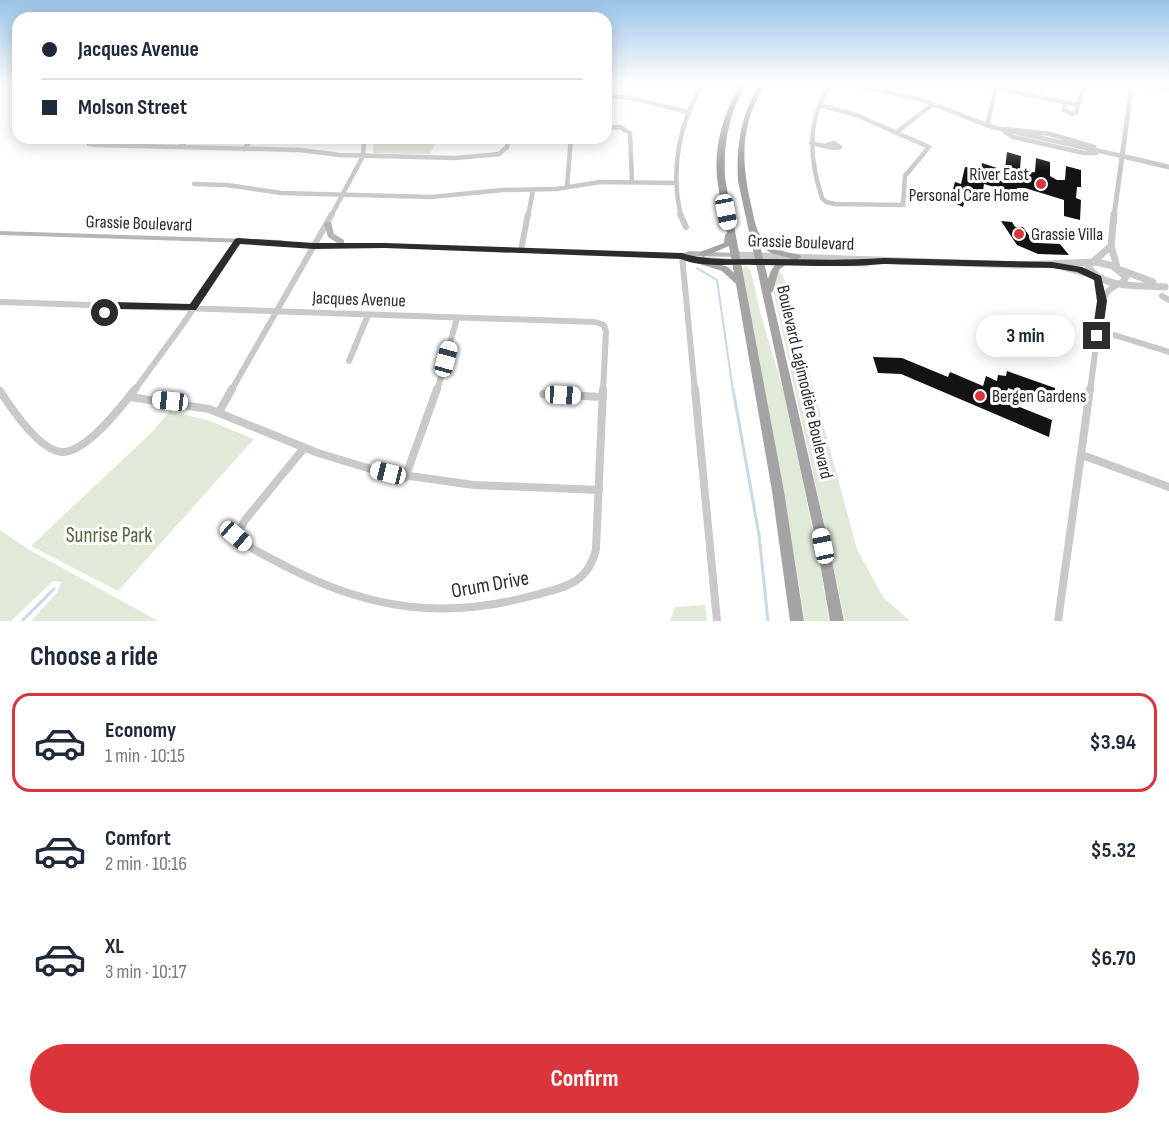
<!DOCTYPE html>
<meta charset="utf-8">
<style>
:root{--surface:#fff;--page:#f2f2f3;--text:#1f2937;--muted:#747a83;--line:#e0e1e3;--accent:#db353c}
body{margin:0;font-family:"Sofia Sans Condensed",sans-serif;background:var(--page);color:var(--text);height:100vh;display:flex;flex-direction:column;font-size:22px;white-space:nowrap}
*{box-sizing:border-box;margin:0}
p{font-size:20px;color:var(--muted)}
.icon{flex:none;width:33px;height:33px;fill:none;stroke:currentColor;stroke-width:2;stroke-linecap:round;stroke-linejoin:round}
.map{position:relative;height:621px;overflow:hidden}
.panel{display:flex;flex-direction:column;background:var(--surface);flex:1}
.panel>*{flex:none}
.top-card{position:absolute;left:12px;top:12px;width:600px;height:132px;border-radius:18px;box-shadow:0 3px 15px #0003;display:grid;align-content:center;height:132px;padding:0 30px;background:var(--surface)}
.end{position:absolute;width:27px;height:27px;margin:-14px;border:8px solid #2c2c2c;background:#fff;box-shadow:0 0 0 3px #fff}
.from{border-radius:50%}
.bubble{position:absolute;height:42px;border-radius:21px;background:var(--surface);box-shadow:0 3px 15px #0003;font-size:20px;font-weight:700;line-height:42px;text-align:center}
.car{position:absolute;width:18px;height:36px;margin:-18px -9px;border-radius:8px;box-shadow:0 0 4px 2px #0007;background:linear-gradient(#fff 24%,#345 0 40%,#fff 0 76%,#345 0 86%,#fff 0)}
.top-card b{display:flex;align-items:center;gap:21px;height:57px;font-size:22px}
.top-card b+b{border-top:2px solid var(--line)}
.top-card i{width:15px;height:15px;background:var(--text)}
ul{padding:0;list-style:none}
li{display:flex;align-items:center;gap:18px;height:99px;margin:0 12px 9px;padding:0 18px;border:3px solid transparent;border-radius:18px}
li div{flex:1}
li b{display:block;font-size:22px}
li em{font-style:normal;font-weight:700}
li.current{border-color:var(--accent)}
li>.icon{width:54px;height:54px;stroke-width:1.5}
h2{padding:0 30px;font-size:27px;line-height:72px}
.primary-button{display:flex;gap:12px;margin-top:auto;padding:12px 30px}
.primary-button a{flex:1;height:69px;border-radius:36px;background:var(--accent);color:#fff;font-size:24px;font-weight:700;line-height:69px;text-align:center}
.map>svg:first-child{display:block}
.green{fill:#e1e9d9}
.lines{fill:none;stroke-linecap:round;stroke-linejoin:round}
.stream-far1{stroke:#c6dae8;stroke-width:2}
.stream{stroke:#c6dae8;stroke-width:3}
.building{fill:#131313}
.minor-far2{stroke:#c9c9c9;stroke-width:4.5}
.minor-far1{stroke:#c9c9c9;stroke-width:6}
.minor{stroke:#c9c9c9;stroke-width:8}
.tertiary-far1{stroke:#c9c9c9;stroke-width:5}
.tertiary{stroke:#c9c9c9;stroke-width:7}
.secondary{fill:#b6b6b6;fill-rule:evenodd}
.primary{fill:#a4a4a4;fill-rule:evenodd}
.route{fill:#2c2c2c}
.poi-dot{fill:#db353c;stroke:#fff;stroke-width:2}
.labels{text-anchor:middle;stroke-width:6;stroke-linejoin:round;paint-order:stroke}
.poi-label{font-size:18px;fill:#2c2c2c;stroke:#fff;text-anchor:start}
.street-label{font-size:18px;fill:#2c2c2c;stroke:#fff}
.near-park-label{font-size:21px;fill:#4e643c;stroke:#fff}
.near-street-label{font-size:21px;fill:#2c2c2c;stroke:#fff}
</style>
<div class="map">
<svg width="1169" height="621" viewBox="0 0 1169 621">
<rect width="100%" height="100%" fill="#fff"/>
<path class="green" d="M374 138H481L480 141 474 142H436L430 154 373 153Z
M746 266 751 271 760 312 784 393 820 565 829 621H805L788 519 741 270Z
M778 269 783 276 857 549 883 597 910 621H845L773 288Z
M170 411 210 421 254 439 118 591 31 546 150 434Z
M0 530 28 549 158 621H31L57 593 61 582 53 581 11 621H0Z
M705 605 707 621H670L675 607Z"/>
<g class="lines">
<path class="stream-far1" d="M697 268 717 280 733 391"/>
<path class="stream" d="M733 389 759 535 768 621
M22 621 54 589"/>
</g>
<path class="building" d="M1007 152 1021 156 1020 169 1027 173 1035 172 1036 158 1050 162V176L1057 180H1065L1066 166 1081 170V187H1077L1076 198 1081 200 1080 220 1064 216V200L1025 188H1017L1015 203 999 199 1001 189 984 184 981 203 965 199 963 207 950 201 955 182 961 184 965 167 981 169 982 163 997 168 995 181 1026 180 1005 169Z
M1001 221 1012 222 1015 227H1023L1033 241 1038 243 1060 244 1069 255 1038 254 1017 245Z
M873 357 902 358 948 377 950 372 983 386 986 376 997 381 998 375 1006 376 1007 371 1055 388V405L1008 388 1005 401 1052 420 1049 437 901 374 878 373Z"/>
<g class="lines">
<path class="minor-far2" d="M845 83 922 100 992 127 1122 156
M973 83 996 88 987 126
M1075 83 1082 91
M1131 84 1167 89 1151 83
M996 88 1078 105 1085 84 1083 83
M885 92 890 83
M606 96 631 98 688 112
M1066 102 1064 110 1072 114 1076 113 1078 105
M819 105 856 115 929 147 905 176 903 205 835 204 826 202 822 198C809 158 806 119 832 83
M606 128 620 127 630 133 632 181
M1006 129 1050 134 1094 147
M897 132 933 104
M1005 132 1013 137 1084 153H1096
M91 138 89 144 96 145 300 150 340 155 456 158 499 154 507 147 510 138
M811 143 833 148 840 147 834 143 827 145
M180 147 189 138
M244 149 253 138
M194 184 227 185 281 193 431 197 503 190 556 189 600 182 677 183
M567 186 571 138
M331 216 363 156 364 138
M528 216 533 190
M681 216C670 171 679 121 704 83"/>
<path class="minor-far1" d="M680 214 686 227
M521 250 528 214
M682 256 695 391
M1162 296 1169 300
M1102 300 1109 290 1120 283
M0 302 595 322 604 325 606 332 603 391
M97 304 92 315 104 313 113 305
M1098 330 1169 352
M349 361 368 315
M134 391 183 324 238 241
M231 391 332 214
M437 391 457 318
M1090 391 1102 301 1098 279"/>
<path class="minor" d="M695 389 717 621
M0 391C11 408 40 451 62 452 86 453 122 406 135 389
M543 394 603 397
M130 397 209 409 318 453 381 472 474 485 599 490
M219 412 232 389
M304 448 245 520 236 536C251 550 269 557 287 567 370 610 445 620 535 595 566 587 588 583 596 549L603 389
M1082 455 1169 487
M405 478 437 389
M1058 621 1090 389"/>
<path class="tertiary-far1" d="M1122 156 1169 167
M1114 216 1132 83"/>
<path class="tertiary" d="M1114 214 1111 246 1117 267
M734 255 1017 265 1097 262 1113 266 1126 277 1123 282
M1095 260 1111 246
M735 261 866 263
M1090 263 1088 266C1102 290 1141 285 1165 287
M1064 267 1090 274
M1121 270 1153 282"/>
<path class="secondary" d="M325 222H331L334 234 344 240V243L681 254 689 251 734 253 738 255 737 257 689 256 735 259 739 261 735 263 689 261 681 258 370 247H293L276 244 0 235V231L281 240 293 243H337L328 237 324 224Z"/>
<path class="primary" d="M741 83H747C729 113 723 143 725 178L784 491 804 621H790L772 491 736 284 722 271 693 262 692 260 696 257 728 267 734 273 729 246 703 257 699 254 700 252 724 243 725 235 727 233C724 215 719 196 717 177 714 144 724 112 741 83Z
M760 83H766C739 126 741 161 752 209 755 222 756 233 766 242 775 251 788 252 800 255L801 257 797 260 771 253 760 246 768 279C771 269 776 259 788 260L789 262 779 270 773 291 771 293 829 546 844 621H830L817 546 738 181C736 145 741 114 760 83Z"/>
</g>
<linearGradient id="sky" x2="0" y2="1"><stop stop-color="#9ac3e8"/><stop offset="0.49" stop-color="#fff"/><stop offset="1" stop-color="#fff" stop-opacity="0"/></linearGradient>
<rect width="1169" height="170" fill="url(#sky)"/>
<path class="route" d="M238 238 314 243H385L682 253C706 261 735 259 761 259 802 259 843 261 884 258L1052 262 1082 267 1101 276 1107 301 1102 336 1097 340 1092 336 1097 301 1094 280 1077 272 1052 268 884 264C840 268 797 265 754 265 731 264 702 268 681 259L385 248 314 249 240 244 196 310 115 309 108 316H101L100 313 113 302 190 304 235 239Z"/>
<g class="poi-dot">
<circle cx="1041" cy="184" r="6"/>
<circle cx="1019" cy="234" r="6"/>
<circle cx="980" cy="396" r="6"/>
</g>
<g class="labels">
<g class="poi-label">
<text x="1029" y="180" text-anchor="end">River East<tspan x="1029" dy="21">Personal Care Home</tspan></text>
<text x="1031" y="240">Grassie Villa</text>
<text x="992" y="402">Bergen Gardens</text>
</g>
<g class="street-label">
<text transform="translate(139 223) rotate(2)" y="6">Grassie Boulevard</text>
<text transform="translate(801 242) rotate(2)" y="6">Grassie Boulevard</text>
<text transform="translate(359 299) rotate(2)" y="6">Jacques Avenue</text>
<text transform="translate(805 382) rotate(77)" y="6">Boulevard Lagimodière Boulevard</text>
</g>
<g class="near-park-label">
<text x="109" y="542">Sunrise Park</text>
</g>
<g class="near-street-label">
<text transform="translate(490 584) rotate(-10)" y="7">Orum Drive</text>
</g>
</g>
</svg>
<i class="end from" style="left:105px;top:313px"></i>
<i class="end" style="left:1097px;top:336px"></i>
<div class="bubble" style="left:976px;top:315px;width:99px">3 min</div>
<i class="car" style="left:726px;top:212px;rotate:169deg"></i>
<i class="car" style="left:446px;top:359px;rotate:15deg"></i>
<i class="car" style="left:563px;top:395px;rotate:93deg"></i>
<i class="car" style="left:170px;top:401px;rotate:276deg"></i>
<i class="car" style="left:388px;top:473px;rotate:284deg"></i>
<i class="car" style="left:236px;top:536px;rotate:131deg"></i>
<i class="car" style="left:823px;top:546px;rotate:348deg"></i>
<div class="top-card">
<b><i class="from"></i>Jacques Avenue</b>
<b><i></i>Molson Street</b>
</div>
</div>
<section class="panel">
<h2>Choose a ride</h2>
<ul>
<li class="current"><svg class="icon" aria-label="car" viewBox="0 0 24 24"><path d="M5 17H2v-5l4-1 3-4h7l3 4 3 1v5h-3M9 17h6M6 11h13"/><circle cx="7" cy="17" r="2"/><circle cx="17" cy="17" r="2"/></svg><div><b>Economy</b><p>1 min · 10:15</p></div><em>$3.94</em></li>
<li><svg class="icon" aria-label="car" viewBox="0 0 24 24"><path d="M5 17H2v-5l4-1 3-4h7l3 4 3 1v5h-3M9 17h6M6 11h13"/><circle cx="7" cy="17" r="2"/><circle cx="17" cy="17" r="2"/></svg><div><b>Comfort</b><p>2 min · 10:16</p></div><em>$5.32</em></li>
<li><svg class="icon" aria-label="car" viewBox="0 0 24 24"><path d="M5 17H2v-5l4-1 3-4h7l3 4 3 1v5h-3M9 17h6M6 11h13"/><circle cx="7" cy="17" r="2"/><circle cx="17" cy="17" r="2"/></svg><div><b>XL</b><p>3 min · 10:17</p></div><em>$6.70</em></li>
</ul>
<div class="primary-button"><a>Confirm</a></div>
</section>
